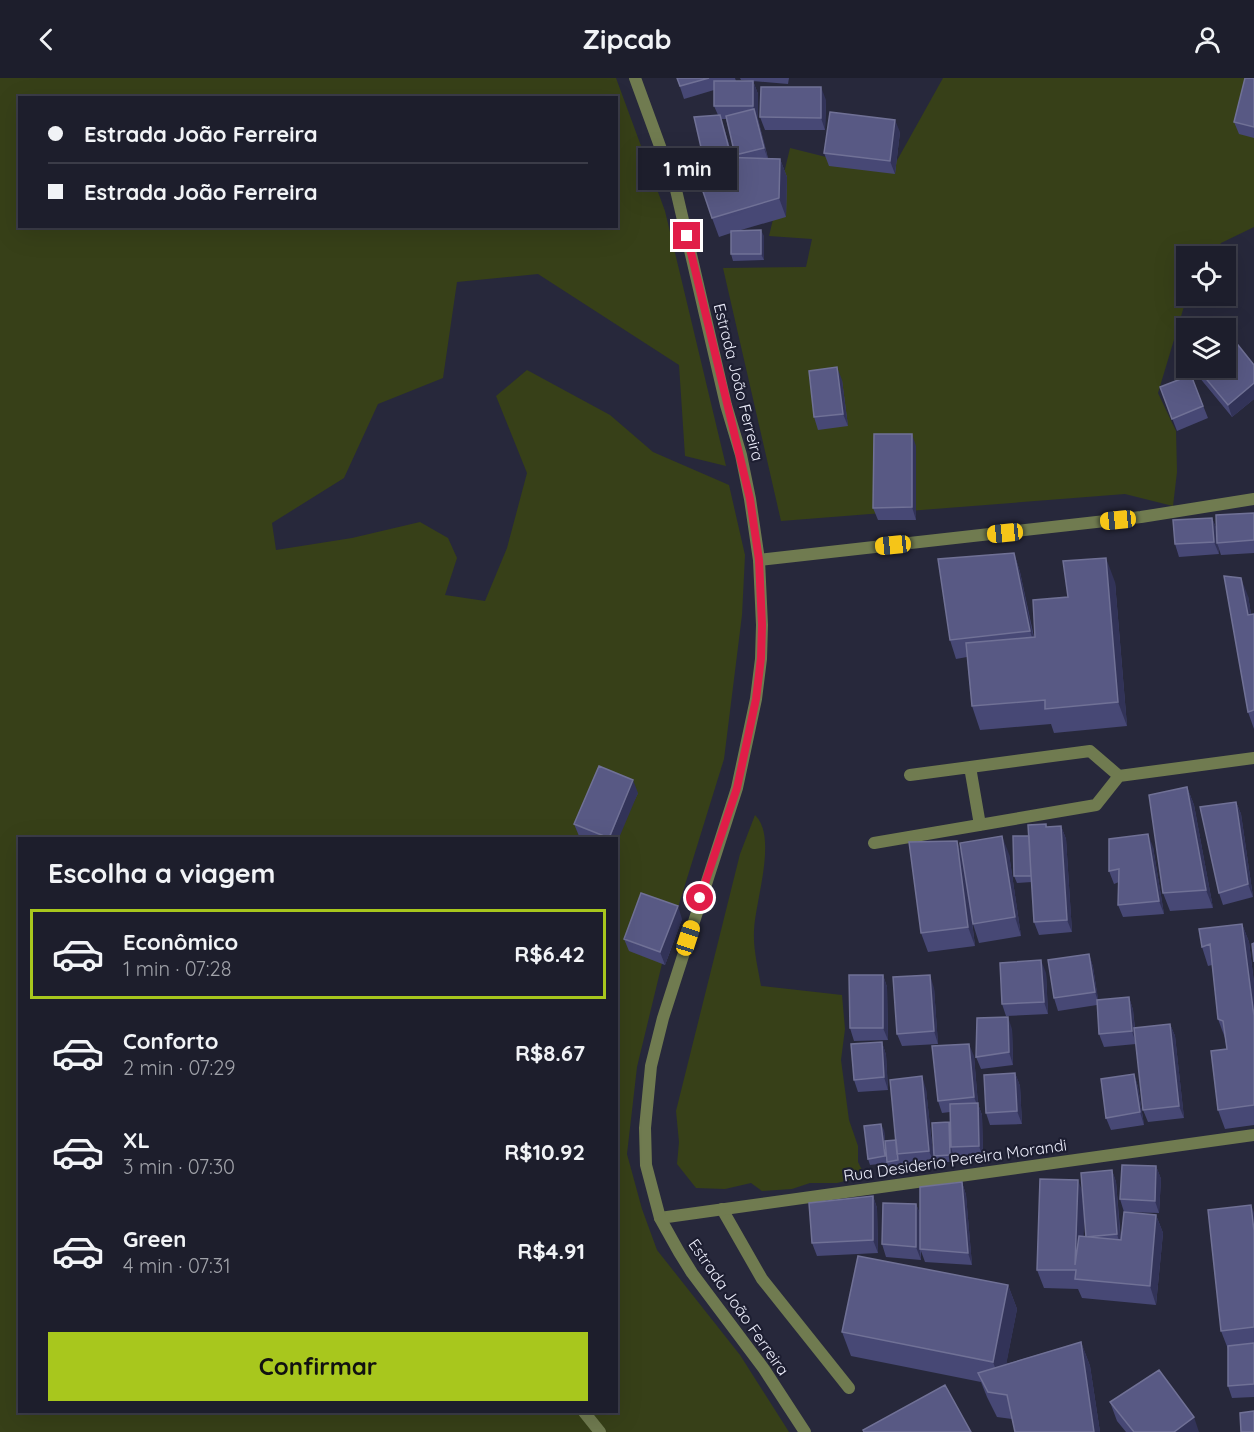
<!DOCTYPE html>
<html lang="pt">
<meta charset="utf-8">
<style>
:root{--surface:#1d1e2c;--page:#2a2b38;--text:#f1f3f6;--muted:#a0a2a9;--line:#3b3c48;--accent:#a8c71d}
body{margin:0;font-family:Quicksand,sans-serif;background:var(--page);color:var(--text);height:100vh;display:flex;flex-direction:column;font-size:22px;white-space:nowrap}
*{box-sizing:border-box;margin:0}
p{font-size:20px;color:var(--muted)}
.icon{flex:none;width:33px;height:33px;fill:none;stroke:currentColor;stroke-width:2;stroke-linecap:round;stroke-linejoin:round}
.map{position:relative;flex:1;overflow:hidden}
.sheet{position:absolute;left:18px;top:759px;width:600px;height:576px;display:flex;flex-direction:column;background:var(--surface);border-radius:0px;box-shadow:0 6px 24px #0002,0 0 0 2px var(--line)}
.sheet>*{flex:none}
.top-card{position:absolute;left:18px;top:18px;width:600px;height:132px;border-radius:0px;box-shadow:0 6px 24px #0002,0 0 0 2px var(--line);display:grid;align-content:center;height:132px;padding:0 30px;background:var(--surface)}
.controls{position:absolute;left:1176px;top:168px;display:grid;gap:12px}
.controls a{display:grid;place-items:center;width:60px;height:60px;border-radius:0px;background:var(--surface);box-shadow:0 6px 24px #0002,0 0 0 2px var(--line);font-size:30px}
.end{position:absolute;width:27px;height:27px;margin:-14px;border:8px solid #e11d48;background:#fff;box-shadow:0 0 0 3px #fff}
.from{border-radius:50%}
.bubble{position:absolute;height:42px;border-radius:0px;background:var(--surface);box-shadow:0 6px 24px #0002,0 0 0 2px var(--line);font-size:20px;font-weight:800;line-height:42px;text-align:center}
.car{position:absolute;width:18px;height:36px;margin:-18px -9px;border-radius:8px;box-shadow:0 0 4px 2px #0007;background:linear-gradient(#f5c518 24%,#345 0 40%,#f5c518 0 76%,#345 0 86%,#f5c518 0)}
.top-card b{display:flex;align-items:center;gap:21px;height:57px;font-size:22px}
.top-card b+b{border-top:2px solid var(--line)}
.top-card i{width:15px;height:15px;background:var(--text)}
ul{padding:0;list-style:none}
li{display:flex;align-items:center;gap:18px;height:90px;margin:0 12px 9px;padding:0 18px;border:3px solid transparent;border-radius:0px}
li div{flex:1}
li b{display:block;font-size:22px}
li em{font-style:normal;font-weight:800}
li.selected{border-color:var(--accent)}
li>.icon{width:54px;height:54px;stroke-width:1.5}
h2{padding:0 30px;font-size:27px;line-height:72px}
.button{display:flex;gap:12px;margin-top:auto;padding:12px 30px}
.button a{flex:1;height:69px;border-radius:0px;background:var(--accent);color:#111;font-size:24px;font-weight:800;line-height:69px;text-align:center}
header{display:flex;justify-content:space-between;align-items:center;height:78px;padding:0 30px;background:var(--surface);font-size:27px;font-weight:800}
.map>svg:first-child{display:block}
.green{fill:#374018;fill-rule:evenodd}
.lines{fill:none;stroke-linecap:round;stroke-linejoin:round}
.service{stroke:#707b50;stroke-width:12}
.minor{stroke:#707b50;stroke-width:12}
.tertiary{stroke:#707b50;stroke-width:12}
.wall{fill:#474875;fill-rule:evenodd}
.shaded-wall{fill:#323358}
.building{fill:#585984;stroke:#707196;stroke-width:1.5}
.route{stroke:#e11d48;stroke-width:8}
.labels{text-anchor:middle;stroke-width:4.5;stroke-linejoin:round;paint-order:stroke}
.street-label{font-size:16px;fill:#edeefc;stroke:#1d1e31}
</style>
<header><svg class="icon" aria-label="back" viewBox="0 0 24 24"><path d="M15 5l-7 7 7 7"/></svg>Zipcab<svg class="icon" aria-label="person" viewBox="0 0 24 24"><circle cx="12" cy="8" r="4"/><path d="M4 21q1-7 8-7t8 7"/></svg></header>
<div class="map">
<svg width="1254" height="1354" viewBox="0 0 1254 1354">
<rect width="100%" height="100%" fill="#27283b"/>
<path class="green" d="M0 0H616L665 133 726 388 685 378 679 287 538 196 457 204 443 300 378 326 344 400 272 445 276 472 352 460 420 444 448 460 457 480 445 517 485 523 507 470 527 395 496 318 527 292 610 337 653 374 729 407 745 477 742 537 724 681 667 865 637 989 627 1076 642 1131 657 1172 740 1277 789 1354H0ZM20 20H616V148H20ZM20 760H616V1334H20Z
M943 0H1254V149L1221 165 1212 178H1186V218H1189L1185 225 1158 315 1176 353 1177 394 1173 428 1125 416 781 443 723 190 806 189 812 161 769 158 790 70 890 95Z
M755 737C778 759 755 823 754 853 753 871 758 890 761 908L842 917 845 951 841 982 849 1042 858 1068V1084L865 1098 837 1105H810L792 1111 762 1113 751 1105 725 1111 696 1110 677 1086 679 1064 676 1033 740 776Z"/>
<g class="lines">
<path class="service" d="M970 689 980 747
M910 697 1090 673 1119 698
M874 765 1096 727 1119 698 1254 680
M722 1131 762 1201 849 1310"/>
<path class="minor" d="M759 482 1141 439 1254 421
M660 1140 1254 1057
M584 1334 600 1354"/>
<path class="tertiary" d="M635 0 676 112 726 327 741 377 750 421 759 482 762 547 761 581 756 621 737 710 663 940 651 988 645 1050 646 1087 660 1140 679 1174 692 1195 764 1291 805 1354"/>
</g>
<path class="wall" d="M677 0H735L736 3H753L758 16V41L768 80 780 81 787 99 786 139 741 152 764 158V182L733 183 731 176V155L719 159 712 140 718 37 714 28V12L684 21ZM721 41H726L736 79H733Z
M740 0H789L788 6 741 2Z
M1254 0V60L1239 56 1234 44Z
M826 22 825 52H765L760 39Z
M900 54 895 96 829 88 824 75Z
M1254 287V321L1232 339 1199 299 1196 290H1226Z
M1191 297 1208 340 1177 353 1160 309Z
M842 302 848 348 818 352 814 339Z
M916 368V442H878L873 430Z
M1254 435V475L1221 477 1218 468 1219 476 1179 479 1175 466 1212 440 1216 450Z
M1014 475 1020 494 1034 559H1035L1068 519 1115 504 1127 648 1054 655 1051 646 980 652 972 628 967 579 956 581 950 562Z
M1248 518 1251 536H1254V651L1248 634Z
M1187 709 1194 727 1213 830 1170 833 1163 815Z
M638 715 616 760H585L579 758 574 746Z
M1236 724 1241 736 1253 819 1223 827 1219 815Z
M1046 746 1047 749 1061 748 1066 761 1072 854 1039 857 1034 844 1032 804 1017 805 1014 798 1029 758Z
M1153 769 1164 836 1123 839 1118 827 1119 804 1114 806 1109 793Z
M1009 776 1021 858 979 865 973 846 970 826 975 868 928 874 921 855 962 777Z
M682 841 665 887 629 873 624 861Z
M1242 846 1249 864 1254 905V1047L1225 1051 1218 1032 1227 971 1225 960 1218 941 1212 887 1208 888 1202 869Z
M1089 876 1093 889 1098 922 1129 919 1133 932 1135 950 1170 946 1175 958 1184 1040 1148 1044 1143 1032 1136 966 1104 969 1099 956 1097 927 1058 933 1054 920Z
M1046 895 1048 936 1006 938 1002 926Z
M883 897 887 909 888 962 854 963 850 950Z
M934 910 938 966 902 968 897 956Z
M1012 951 1013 987 981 991 976 979Z
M882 964 886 977 888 1012 858 1014 854 1002Z
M974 978 978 1026 982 1037 983 1080 955 1081 952 1073 953 1084H936L934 1078 950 1048V1034L942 1035 938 1023Z
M1015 995 1020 1008 1022 1046 990 1047 986 1035Z
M1134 996 1138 1009 1144 1047 1111 1052 1106 1040Z
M926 1011 934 1085 902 1089 900 1084 901 1089 889 1090 887 1085 870 1087 868 1081 884 1052 885 1063 896 1062Z
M1156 1088 1161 1101 1159 1135 1125 1134 1156 1137 1163 1155 1156 1227 1082 1220 1078 1211 1044 1210 1037 1192 1083 1115 1112 1092 1116 1104 1121 1162 1124 1134 1120 1121ZM1084 1136 1086 1159 1083 1158Z
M962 1104 966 1117 972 1187 925 1184 921 1173V1182L886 1179 882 1166 916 1126 920 1136Z
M873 1118 877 1130 878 1175 817 1178 812 1165Z
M1254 1135V1319L1232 1320 1228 1308V1271L1221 1253Z
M1008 1207 1017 1231 1006 1286 1081 1264 1090 1288 1100 1354H1015L1012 1341 997 1339 987 1319 981 1304 851 1278 842 1254Z
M1110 1324 1199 1354H1126L1117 1343Z"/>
<path class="shaded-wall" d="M753 3 758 16V41L768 82 764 70 753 28Z
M821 9 826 22 825 52 821 40Z
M720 37 724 50 736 91 731 78Z
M895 42 900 54 895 96 890 83Z
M780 81 787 99 786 139 779 120Z
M761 152 764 158V182L761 176Z
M837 289 842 302 848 348 843 336Z
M1254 305V321L1232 339 1228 327Z
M912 356 916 368V442L912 429Z
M1212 440 1217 452V465L1218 468 1219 476 1214 464Z
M1014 475 1020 494 1036 572 1030 553Z
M1106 480 1115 504 1127 648 1118 624Z
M1241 500 1248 518 1254 554 1248 537Z
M633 702 638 715 616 767V760H610Z
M1187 709 1194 727 1213 830 1206 812Z
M1236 724 1241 736 1253 819 1248 806Z
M1061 748 1066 761 1072 854 1067 842Z
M1148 756 1153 769 1164 836 1159 823Z
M1002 758 1009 776 1021 858 1015 839Z
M957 763 964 781 975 868 968 849Z
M678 828 682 841 665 887 660 874Z
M1242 846 1249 864 1254 905V938Z
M1089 876 1093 889 1099 926 1095 914Z
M1041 882 1046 895 1048 936 1044 924Z
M883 897 887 909 888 962 883 950Z
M930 897 934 910 938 966 934 953Z
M1129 919 1133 932 1136 966 1132 953Z
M1008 939 1012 951 1013 987 1009 974Z
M1170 946 1175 958 1184 1040 1179 1028Z
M882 964 886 977 888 1012 884 999Z
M969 966 974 978 978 1026 982 1037 983 1080 979 1068 978 1029 974 1019Z
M1015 995 1020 1008 1022 1046 1017 1033Z
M1134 996 1138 1009 1144 1047 1140 1034Z
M922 998 926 1011 934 1085 929 1073Z
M949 1044 951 1050V1069L952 1073 953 1084 950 1077Z
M881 1046 884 1052 887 1085 885 1078Z
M1156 1088 1161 1101 1159 1135 1155 1123Z
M1112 1092 1116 1104 1121 1169 1117 1156Z
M1078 1102 1085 1120 1082 1202 1075 1187Z
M962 1104 966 1117 972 1187 968 1175Z
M873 1118 877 1130 878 1175 873 1162Z
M916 1126 921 1139 920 1171 921 1182 916 1169Z
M1251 1127 1254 1135V1153Z
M1156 1137 1163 1155 1156 1227 1150 1208Z
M1008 1207 1017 1231 1002 1308 993 1284Z
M1081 1264 1090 1288 1100 1354H1094Z
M1194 1339 1199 1354H1174Z"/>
<path class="building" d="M677 0H709L680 8Z
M1245 0H1254V49L1234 44Z
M714 3H753V28H714Z
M761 9H821V40L760 39Z
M754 31 764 70 735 77 726 38Z
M830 34 895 42 890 83 824 75Z
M720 37 731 78 722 79 703 78 694 39Z
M691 78 780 81 779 120 712 140Z
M761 152V176H731V153Z
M1230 257 1254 287V305L1228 327 1197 290H1226V261Z
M837 289 843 336 814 339 809 293Z
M1191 297 1203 328 1172 341 1160 309Z
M874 356H912V429L873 430Z
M1254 435V462L1217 465 1216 437Z
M1212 440 1214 464 1175 466 1173 442Z
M1014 475 1030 553 950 562 938 481Z
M1106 480 1118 624 1045 631V622L972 628 966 565 1035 559 1033 522 1068 519 1063 483Z
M1224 498 1241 500 1248 537 1254 536V632L1248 634Z
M599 688 633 702 609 760 574 746Z
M1187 709 1206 812 1163 815 1149 717Z
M1236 724 1248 806 1219 815 1200 729Z
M1046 746V749L1061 748 1067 842 1034 844 1028 747Z
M1148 756 1159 823 1118 827 1119 791 1109 793V761Z
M1002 758 1015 839 973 846 960 765Z
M1013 758H1029L1031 798H1014Z
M957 763 968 849 921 855 909 764Z
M641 815 678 828 660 874 624 861Z
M1242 846 1254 938V1027L1218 1032 1211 973 1227 971 1223 943 1218 941 1210 866 1202 869 1199 851Z
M1254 865V884L1252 866Z
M1089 876 1095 914 1054 920 1048 882Z
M1041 882 1044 924 1002 926 1000 885Z
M849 897H883V950H850Z
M930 897 934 953 897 956 893 899Z
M1129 919 1132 953 1099 956 1097 922Z
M1008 939 1009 974 976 979 977 940Z
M1170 946 1179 1028 1143 1032 1134 950Z
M882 964 884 999 854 1002 851 966Z
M969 966 974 1019 938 1023 932 968Z
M1015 995 1017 1033 986 1035 984 997Z
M1134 996 1140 1034 1106 1040 1101 1001Z
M922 998 929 1073 897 1076 890 1002Z
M978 1025 979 1068 951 1069 950 1026Z
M949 1044 950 1077 934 1078 932 1045Z
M881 1046 885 1078 868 1081 864 1048Z
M896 1062 898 1082 887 1084 885 1063Z
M1122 1087 1156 1088 1155 1123 1120 1121Z
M1112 1092 1117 1156 1086 1159 1081 1095Z
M1040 1101 1078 1102 1075 1187 1079 1158 1121 1162 1124 1134 1156 1137 1150 1208 1075 1201 1076 1192H1037Z
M962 1104 968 1175 920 1171V1109Z
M873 1118V1162L812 1165 809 1125Z
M883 1125 916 1126V1169L882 1166Z
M1251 1127 1254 1153V1249L1221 1253 1208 1132Z
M858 1178 1008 1207 993 1284 842 1254Z
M1081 1264 1094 1354H1015L1007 1317 988 1314 978 1295Z
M1254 1265V1306L1228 1308V1268Z
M1159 1292 1194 1339 1174 1354H1134L1110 1324Z
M945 1307 971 1354H864L863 1352Z
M1254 1333V1354H1241L1240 1335Z"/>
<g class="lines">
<path class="route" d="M687 158 750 421 759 482 762 547 761 580 756 621 737 710 700 820"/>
</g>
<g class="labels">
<g class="street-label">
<text transform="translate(739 304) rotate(76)" y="6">Estrada João Ferreira</text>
<text transform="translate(955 1082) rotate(-8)" y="6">Rua Desiderio Pereira Morandi</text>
<text transform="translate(739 1229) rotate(55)" y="6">Estrada João Ferreira</text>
</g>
</g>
</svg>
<div class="controls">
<a><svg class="icon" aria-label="locate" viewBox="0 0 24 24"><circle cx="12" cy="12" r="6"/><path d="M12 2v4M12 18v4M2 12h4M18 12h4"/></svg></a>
<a><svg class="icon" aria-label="layers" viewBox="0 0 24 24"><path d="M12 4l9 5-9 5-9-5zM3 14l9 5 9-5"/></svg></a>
</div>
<i class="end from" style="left:700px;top:820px"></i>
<i class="end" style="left:687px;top:158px"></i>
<div class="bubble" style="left:638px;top:70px;width:99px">1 min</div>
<i class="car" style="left:1118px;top:442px;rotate:264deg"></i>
<i class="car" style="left:1005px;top:455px;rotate:264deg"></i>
<i class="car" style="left:893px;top:467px;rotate:264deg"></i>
<i class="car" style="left:688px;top:860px;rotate:18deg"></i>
<div class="top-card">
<b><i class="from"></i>Estrada João Ferreira</b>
<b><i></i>Estrada João Ferreira</b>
</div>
<section class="sheet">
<h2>Escolha a viagem</h2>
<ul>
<li class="selected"><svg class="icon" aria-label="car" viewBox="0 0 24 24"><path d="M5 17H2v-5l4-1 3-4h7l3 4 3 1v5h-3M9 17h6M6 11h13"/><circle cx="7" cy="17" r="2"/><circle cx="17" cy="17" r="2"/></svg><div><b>Econômico</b><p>1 min · 07:28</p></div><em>R$6.42</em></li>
<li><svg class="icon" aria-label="car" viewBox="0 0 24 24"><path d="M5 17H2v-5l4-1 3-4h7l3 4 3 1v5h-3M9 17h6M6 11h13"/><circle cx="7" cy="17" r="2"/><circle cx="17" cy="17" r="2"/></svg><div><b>Conforto</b><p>2 min · 07:29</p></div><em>R$8.67</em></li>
<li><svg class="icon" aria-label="car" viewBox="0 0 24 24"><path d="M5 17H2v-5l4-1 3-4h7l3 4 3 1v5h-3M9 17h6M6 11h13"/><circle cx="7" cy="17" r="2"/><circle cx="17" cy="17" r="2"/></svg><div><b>XL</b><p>3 min · 07:30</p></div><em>R$10.92</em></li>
<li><svg class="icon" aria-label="car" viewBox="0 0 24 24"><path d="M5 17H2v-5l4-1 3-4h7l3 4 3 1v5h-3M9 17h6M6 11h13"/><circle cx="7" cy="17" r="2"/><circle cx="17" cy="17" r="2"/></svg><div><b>Green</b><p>4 min · 07:31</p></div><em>R$4.91</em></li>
</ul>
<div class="button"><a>Confirmar</a></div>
</section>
</div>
